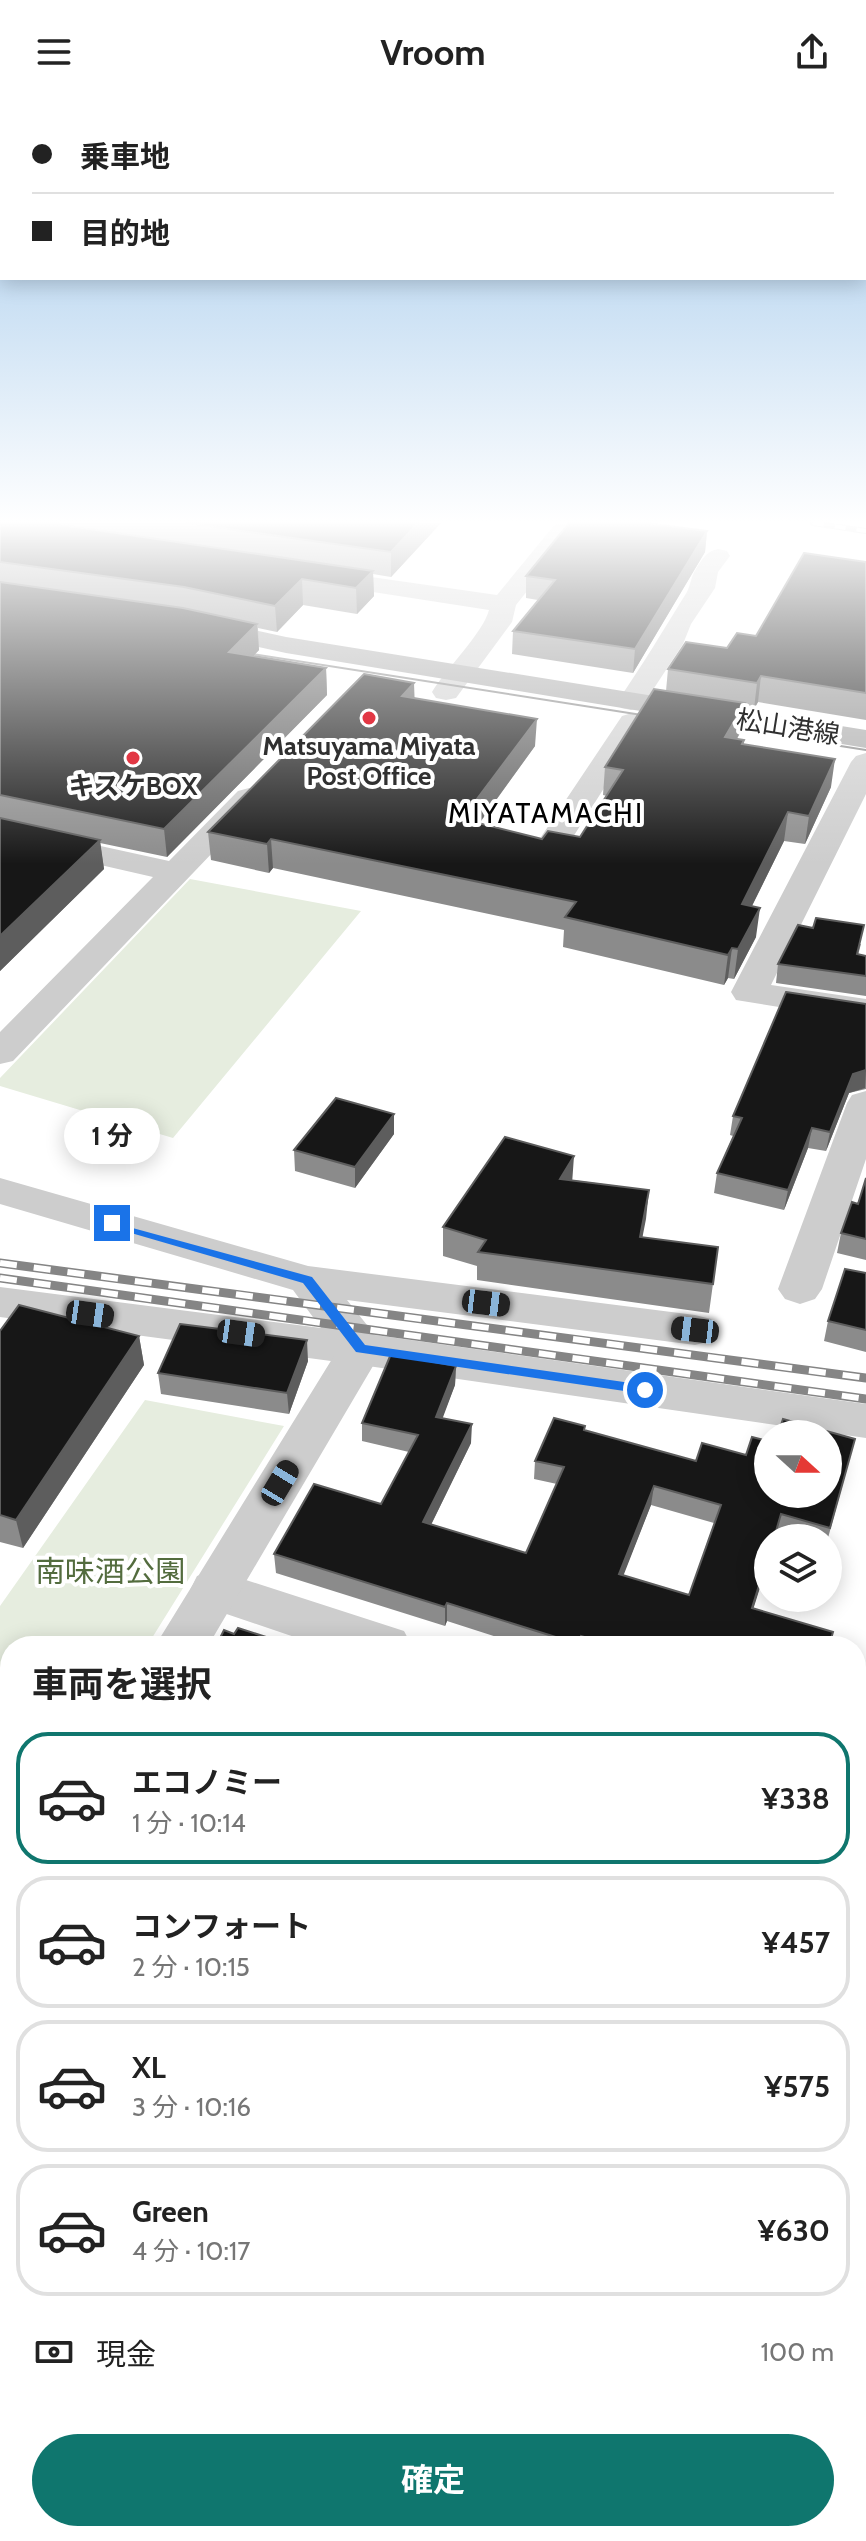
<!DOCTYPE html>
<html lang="ja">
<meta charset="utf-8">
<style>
:root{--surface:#fff;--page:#f2f2f2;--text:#222;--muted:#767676;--line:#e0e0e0;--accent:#0f766e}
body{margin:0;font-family:Cabin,"Noto Sans JP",sans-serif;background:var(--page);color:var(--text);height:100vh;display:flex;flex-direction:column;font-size:30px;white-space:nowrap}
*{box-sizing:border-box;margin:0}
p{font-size:26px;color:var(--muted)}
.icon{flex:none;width:44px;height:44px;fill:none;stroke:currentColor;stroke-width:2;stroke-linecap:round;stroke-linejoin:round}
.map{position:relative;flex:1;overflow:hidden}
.panel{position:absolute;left:0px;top:1532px;width:866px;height:906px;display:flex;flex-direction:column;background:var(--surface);border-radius:32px 32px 0 0;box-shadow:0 4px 20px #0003}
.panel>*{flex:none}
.top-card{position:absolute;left:0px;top:0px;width:866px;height:176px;box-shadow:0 4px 20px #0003;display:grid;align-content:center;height:176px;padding:0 32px;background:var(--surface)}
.needle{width:52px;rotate:111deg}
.fabs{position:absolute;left:754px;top:1316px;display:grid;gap:16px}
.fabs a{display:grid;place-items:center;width:88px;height:88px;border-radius:50%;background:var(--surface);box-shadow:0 4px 20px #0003;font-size:40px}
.end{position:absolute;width:36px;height:36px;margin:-18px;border:10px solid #1a73e8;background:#fff;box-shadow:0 0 0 4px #fff}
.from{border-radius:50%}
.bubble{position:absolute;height:56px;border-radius:28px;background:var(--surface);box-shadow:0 4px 20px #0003;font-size:26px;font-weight:700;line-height:56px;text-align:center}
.car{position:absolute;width:24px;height:48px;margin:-24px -12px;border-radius:10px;box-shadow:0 0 6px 2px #0007;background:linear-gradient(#222 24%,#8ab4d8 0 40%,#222 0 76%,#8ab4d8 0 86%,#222 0)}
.top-card b{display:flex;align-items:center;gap:28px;height:76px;font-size:30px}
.top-card b+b{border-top:2px solid var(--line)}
.top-card i{width:20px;height:20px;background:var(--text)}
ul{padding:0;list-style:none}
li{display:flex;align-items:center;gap:24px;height:132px;margin:0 16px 12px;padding:0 16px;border:4px solid var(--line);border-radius:32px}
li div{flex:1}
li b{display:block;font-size:30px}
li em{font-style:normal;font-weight:700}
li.current{border-color:var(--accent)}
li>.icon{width:72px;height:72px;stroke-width:1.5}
h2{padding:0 32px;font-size:36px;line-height:96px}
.pay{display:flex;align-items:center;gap:20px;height:88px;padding:0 32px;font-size:30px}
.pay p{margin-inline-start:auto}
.action{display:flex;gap:16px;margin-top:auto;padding:16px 32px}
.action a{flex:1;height:92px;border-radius:48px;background:var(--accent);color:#fff;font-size:32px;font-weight:700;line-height:92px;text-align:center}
header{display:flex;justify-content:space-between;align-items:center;height:104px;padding:0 32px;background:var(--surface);font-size:36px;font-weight:700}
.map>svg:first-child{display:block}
.green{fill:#e6eddf}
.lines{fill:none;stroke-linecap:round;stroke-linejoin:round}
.minor{fill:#cdcdcd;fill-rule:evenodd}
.tertiary{fill:#cdcdcd;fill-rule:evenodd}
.primary{fill:#a8a8a8;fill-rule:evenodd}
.tram{stroke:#858585;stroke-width:2}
.rail-far1-casing{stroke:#858585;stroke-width:6}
.rail-casing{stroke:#858585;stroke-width:9}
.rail-far1{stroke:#fff;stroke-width:4;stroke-dasharray:11;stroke-linecap:butt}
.rail{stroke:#fff;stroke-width:6;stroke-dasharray:17;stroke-linecap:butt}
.wall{fill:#8b8b8b;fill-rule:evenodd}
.shaded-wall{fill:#5d5d5d}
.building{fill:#171717;stroke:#5d5d5d;stroke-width:2;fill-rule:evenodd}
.route{fill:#1a73e8}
.poi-dot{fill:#e23744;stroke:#fff;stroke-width:3}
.labels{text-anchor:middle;stroke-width:8;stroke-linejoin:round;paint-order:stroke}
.far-street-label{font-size:26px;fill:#303030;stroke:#fff}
.far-poi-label{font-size:26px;font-weight:bold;fill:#303030;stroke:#fff}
.far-quarter-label{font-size:28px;letter-spacing:2px;fill:#000;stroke:#fff}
.park-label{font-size:30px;fill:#536c3e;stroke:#fff}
</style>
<header><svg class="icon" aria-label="menu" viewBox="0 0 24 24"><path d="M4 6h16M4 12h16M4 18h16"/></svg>Vroom<svg class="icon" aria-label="share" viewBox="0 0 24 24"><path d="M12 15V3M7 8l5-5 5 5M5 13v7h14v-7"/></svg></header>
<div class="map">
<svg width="866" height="2437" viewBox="0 0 866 2437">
<rect width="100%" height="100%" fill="#fff"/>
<path class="green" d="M190 775 361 807 173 1034 0 982V974Z
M145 1296 284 1322 147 1542H10V1741L0 1744V1502Z"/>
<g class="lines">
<path class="minor" d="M556 419H581L516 501 512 518 456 594 446 596 436 594 432 588C446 565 483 529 489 506L315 479 306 477 303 472 306 467 315 465 497 491Z
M718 445 727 447 730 452 718 468 715 484 691 520 683 540 641 604 631 606 621 604 617 598C642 562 664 525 687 488 691 480 691 472 696 465 702 455 707 447 718 445Z
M632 609 642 612 646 618 573 733 568 740 557 742 546 740 541 733 622 612Z
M866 649V690L771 881 866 895V917L736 896 731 888 851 658 856 652Z
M249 684 260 687 264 693 260 699 13 957 0 960V928L153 773 0 738V720L169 757 238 687Z
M866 987V1055L822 1185 815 1195 800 1200 785 1195 778 1185 847 999 852 991Z
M0 1074 308 1162 695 1211 711 1215 717 1226 711 1237 695 1241 347 1196 375 1231 866 1300V1334L361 1261 0 1213V1183L321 1224 293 1186 0 1100Z
M215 1466 404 1527 412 1542H321L197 1500 190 1486 197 1472Z
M866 1596V1689L856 1692V1599Z
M0 2257 10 2261V2334L0 2330Z
M248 2428H339L343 2437H252Z
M660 2428H736L734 2437H658Z"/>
<path class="tertiary" d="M361 1229 377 1234 383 1245 208 1542H155L345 1234Z
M10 1797V1865L0 1869V1801Z
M856 2103 866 2107V2175L856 2171Z"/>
<path class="primary" d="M200 514 286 533 866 626V644L286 549 191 528 187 522 191 516Z"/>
<path class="tram" d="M234 547 661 614
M720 623 866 646"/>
<defs>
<path id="rail-far1" d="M813 419 866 427"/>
<path id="rail" d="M0 1159 866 1274
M0 1174 866 1295"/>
</defs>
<use href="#rail-far1" class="rail-far1-casing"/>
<use href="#rail" class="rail-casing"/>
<use href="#rail-far1" class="rail-far1"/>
<use href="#rail" class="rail"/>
</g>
<path class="wall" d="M0 419H441L391 473 373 470 374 492 357 510 303 501 277 528 258 524 259 546 253 552 326 564 327 591 167 753 100 739 104 765 0 867Z
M707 427 705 448 633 569 512 550 513 527 538 496 526 494V472Z
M866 458V616L758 598 754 605 744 603 741 627 737 635 744 636V640L831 683 805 740 784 737 752 802 756 833 734 875 728 874 724 881 563 843 564 826 273 764 269 769 211 756 208 728 414 579V594L535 642 479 720 542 735 580 733 607 692 603 691 605 663 666 587 668 565 727 544 756 532Z
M861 840 858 851 866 852V892L776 879 778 860Z
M866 900V985L849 989 826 1047 808 1044 784 1106 714 1089 717 1069 733 1032 730 1031 733 1012Z
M394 1010V1030L355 1084 295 1067 294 1046Z
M866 1074V1156L837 1149 841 1129 858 1100Z
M573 1076 649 1086 642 1133 718 1143 709 1209 477 1176V1162L443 1152V1123Z
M866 1169V1248L824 1237 828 1217Z
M0 1227 139 1232 144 1261 23 1444 0 1438Z
M308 1257 289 1310 161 1290 158 1269Z
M456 1262 455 1281 442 1314 471 1339 431 1421 526 1449 557 1380 534 1375 535 1357 585 1326 768 1390 855 1335 828 1434H796L777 1429 768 1434V1458L753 1504 829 1542H525L447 1517 445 1522 276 1469 274 1450 381 1400 409 1348 362 1337V1319ZM651 1401 714 1419 689 1491 623 1471Z
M10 1882V2114L0 2109V1899Z
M866 1898V2077L856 2073V1979L864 1942 857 1939Z
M811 2428H856L866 2437H820L821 2431Z"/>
<path class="shaded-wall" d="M56 419H72L73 427Z
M418 419H441L391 473V448Z
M707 427 705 448 633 569 635 545Z
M373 467 374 492 357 510 356 484Z
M302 475 303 501 277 528 275 502Z
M257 520 259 546 232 575 229 548Z
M326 564 327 591 167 753 164 725Z
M761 572 758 598 754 605 757 579Z
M414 579 415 606 402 592Z
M745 599 741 627 722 661 725 633Z
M537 615 535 642 461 744 462 715Z
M835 655 831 683 805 740 809 712Z
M788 708 784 737 738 830 742 800Z
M271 735 273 764 269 769 267 740Z
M100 736 104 765 0 867V832Z
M760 804 756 833 734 875 738 845Z
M732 844 728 874 724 881 728 851Z
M866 966 865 984 849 989 826 1047 830 1028 853 970Z
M394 1010V1030L355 1084V1063Z
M812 1024 808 1044 784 1106 788 1086Z
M574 1052 572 1080 560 1075Z
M649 1086 646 1115 637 1161 640 1133Z
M139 1232 144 1261 23 1444 16 1416Z
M307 1236 308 1257 289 1310 287 1289Z
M456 1262 455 1281 436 1332V1313Z
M472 1320 471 1339 423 1437V1418Z
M654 1382 651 1401 617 1488 619 1470Z
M768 1452V1458L748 1522 752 1504Z
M447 1499V1517L445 1522V1503Z
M9 2400 10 2428 6 2437H0V2420Z"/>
<path class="building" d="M0 419H59L69 422 373 467 356 484 302 475 275 502 184 483 0 458Z
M186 419H418L391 448Z
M569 419H647L707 427 635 545 513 527 555 476 526 472Z
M804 449 866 458V589L761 572 757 579 668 565 686 538 727 544 737 529 756 532Z
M0 478 183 504 257 520 229 548 326 564 164 725 0 691Z
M364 570 414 579 402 592 537 615 462 715 542 735 548 727 580 733 623 666 605 663 654 585 745 599 725 633 744 636 742 640 835 655 809 712 788 708 742 800 760 804 738 845 732 844 728 851 565 813 576 798 271 735 267 740 208 728Z
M0 714 100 736 0 832Z
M816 814 864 821 857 850 866 852V872L778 860 798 821 813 824Z
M786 888 866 900V966L853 970 830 1028 812 1024 788 1086 717 1069 742 1014 733 1012Z
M336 994 394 1010 355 1063 294 1046Z
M505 1033 574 1052 560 1075 649 1086 640 1133 718 1143 713 1180 478 1148 486 1136 443 1123Z
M866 1074V1135L841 1129 852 1098 858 1100Z
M845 1165 866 1169V1226L828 1217Z
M19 1201 139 1232 16 1416 0 1411V1227Z
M180 1220 307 1236 287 1289 158 1269Z
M391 1250 456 1262 436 1313 472 1320 423 1418 526 1449 564 1363 535 1357 554 1314 585 1322 584 1326 696 1357 702 1339 746 1351 752 1333 768 1337V1390H828V1330H778L783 1315 855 1335 830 1424 781 1410 774 1434H768V1452L752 1504 833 1528 829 1542H614L581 1532 578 1540 447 1499 445 1503 274 1450 314 1380 381 1400 418 1331 362 1319ZM654 1382 721 1401 689 1491 619 1470Z
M238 1524 294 1542H216L224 1526 234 1530Z
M10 1882V2101L0 2096V1899Z
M866 1909V1925L863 1924Z
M866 1944V2061L861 2059 856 2052V1992Z
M856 2220 866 2224V2437H825L827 2428H856Z
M0 2396 9 2400 0 2420Z
M466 2428H621L637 2435 636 2437H463Z"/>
<linearGradient id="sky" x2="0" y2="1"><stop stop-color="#9cc5ea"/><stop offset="0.55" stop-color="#fff"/><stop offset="1" stop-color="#fff" stop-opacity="0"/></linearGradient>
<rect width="866" height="760" fill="url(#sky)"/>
<path class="route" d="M107 1117 312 1173 365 1241 645 1281 652 1286 645 1290 356 1248 303 1179 107 1122Z"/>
<g class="poi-dot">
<circle cx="369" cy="614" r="8"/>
<circle cx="133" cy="654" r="8"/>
</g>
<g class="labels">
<g class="far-street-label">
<text transform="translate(788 623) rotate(9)" y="9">松山港線</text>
</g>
<g class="far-poi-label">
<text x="369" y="651">Matsuyama Miyata<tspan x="369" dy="30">Post Office</tspan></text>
<text x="133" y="691">キスケBOX</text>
</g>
<g class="far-quarter-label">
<text x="546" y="719">MIYATAMACHI</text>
</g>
<g class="park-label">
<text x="110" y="1478">南味酒公園</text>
</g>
</g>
</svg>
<div class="fabs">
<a><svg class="needle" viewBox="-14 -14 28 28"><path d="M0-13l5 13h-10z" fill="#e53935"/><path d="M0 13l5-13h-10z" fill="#767676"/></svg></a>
<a><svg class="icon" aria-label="layers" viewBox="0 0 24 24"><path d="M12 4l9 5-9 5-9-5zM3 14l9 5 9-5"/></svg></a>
</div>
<i class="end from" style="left:645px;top:1286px"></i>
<i class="end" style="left:112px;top:1119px"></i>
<div class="bubble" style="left:64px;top:1004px;width:96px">1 分</div>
<i class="car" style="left:486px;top:1199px;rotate:97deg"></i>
<i class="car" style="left:90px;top:1210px;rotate:98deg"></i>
<i class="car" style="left:695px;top:1226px;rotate:277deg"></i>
<i class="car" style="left:241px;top:1229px;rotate:98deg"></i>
<i class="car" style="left:280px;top:1379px;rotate:31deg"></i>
<div class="top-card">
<b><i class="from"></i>乗車地</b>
<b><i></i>目的地</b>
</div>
<section class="panel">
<h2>車両を選択</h2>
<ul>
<li class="current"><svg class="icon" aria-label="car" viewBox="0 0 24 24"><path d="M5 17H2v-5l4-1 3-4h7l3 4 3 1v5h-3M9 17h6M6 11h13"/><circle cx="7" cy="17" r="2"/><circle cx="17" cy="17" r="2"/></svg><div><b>エコノミー</b><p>1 分 · 10:14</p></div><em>¥338</em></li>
<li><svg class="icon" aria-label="car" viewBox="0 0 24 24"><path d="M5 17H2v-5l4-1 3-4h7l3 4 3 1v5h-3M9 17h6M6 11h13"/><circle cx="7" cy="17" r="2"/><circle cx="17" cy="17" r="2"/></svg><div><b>コンフォート</b><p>2 分 · 10:15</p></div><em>¥457</em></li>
<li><svg class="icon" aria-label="car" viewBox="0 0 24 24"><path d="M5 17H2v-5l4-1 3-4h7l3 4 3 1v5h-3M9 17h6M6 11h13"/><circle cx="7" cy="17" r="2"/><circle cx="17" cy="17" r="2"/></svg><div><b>XL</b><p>3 分 · 10:16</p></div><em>¥575</em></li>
<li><svg class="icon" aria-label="car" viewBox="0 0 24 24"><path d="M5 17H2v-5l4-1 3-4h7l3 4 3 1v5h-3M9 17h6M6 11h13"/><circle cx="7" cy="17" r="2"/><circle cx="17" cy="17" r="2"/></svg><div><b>Green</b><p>4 分 · 10:17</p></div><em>¥630</em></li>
</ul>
<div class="pay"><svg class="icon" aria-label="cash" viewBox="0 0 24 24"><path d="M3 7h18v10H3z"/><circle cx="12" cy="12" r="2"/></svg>現金<p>100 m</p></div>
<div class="action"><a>確定</a></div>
</section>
</div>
